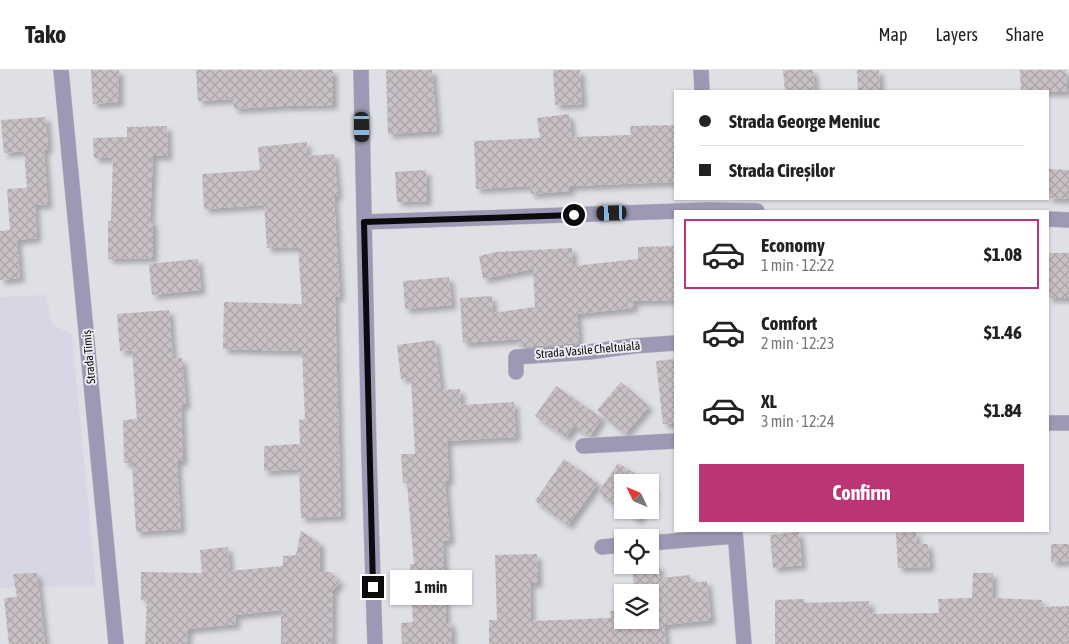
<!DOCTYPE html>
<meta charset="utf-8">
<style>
:root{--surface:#fff;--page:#f6f6f6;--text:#222;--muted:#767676;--line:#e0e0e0;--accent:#bb3474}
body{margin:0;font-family:"Asap Condensed",sans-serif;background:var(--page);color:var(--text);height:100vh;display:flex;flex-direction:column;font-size:19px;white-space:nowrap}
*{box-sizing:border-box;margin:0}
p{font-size:16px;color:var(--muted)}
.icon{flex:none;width:28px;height:28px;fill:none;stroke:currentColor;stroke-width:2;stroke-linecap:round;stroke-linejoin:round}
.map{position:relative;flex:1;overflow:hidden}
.panel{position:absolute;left:674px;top:140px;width:375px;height:322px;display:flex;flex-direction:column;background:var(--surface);border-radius:0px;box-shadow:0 1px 4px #0004}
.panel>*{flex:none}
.guide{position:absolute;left:674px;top:20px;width:375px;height:110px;border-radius:0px;box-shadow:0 1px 4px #0004;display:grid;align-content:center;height:110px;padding:0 25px;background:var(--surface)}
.needle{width:32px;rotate:314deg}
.buttons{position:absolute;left:614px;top:404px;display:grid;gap:10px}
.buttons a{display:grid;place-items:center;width:45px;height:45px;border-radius:0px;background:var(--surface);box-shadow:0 1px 4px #0004;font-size:25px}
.end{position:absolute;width:22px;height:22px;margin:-11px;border:6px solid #0b0b0d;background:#fff;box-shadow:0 0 0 2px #fff}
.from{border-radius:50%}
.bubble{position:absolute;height:35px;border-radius:0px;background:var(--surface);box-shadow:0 1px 4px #0004;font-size:16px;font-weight:700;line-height:35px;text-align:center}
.car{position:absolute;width:15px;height:30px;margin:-15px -8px;border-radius:6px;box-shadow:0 0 4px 1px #0007;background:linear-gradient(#222 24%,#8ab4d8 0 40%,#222 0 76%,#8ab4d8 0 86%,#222 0)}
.guide b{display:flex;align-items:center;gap:18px;height:48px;font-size:19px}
.guide b+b{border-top:1px solid var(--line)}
.guide i{width:12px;height:12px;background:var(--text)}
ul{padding:9px 0 0;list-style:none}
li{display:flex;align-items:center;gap:15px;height:70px;margin:0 10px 8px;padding:0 15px;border:2px solid transparent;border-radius:0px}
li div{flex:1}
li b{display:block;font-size:19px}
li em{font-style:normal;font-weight:700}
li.selected{border-color:var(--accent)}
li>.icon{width:45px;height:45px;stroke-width:1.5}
.button{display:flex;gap:10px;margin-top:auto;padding:10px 25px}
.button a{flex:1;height:58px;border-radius:0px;background:var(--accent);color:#fff;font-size:20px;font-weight:700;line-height:58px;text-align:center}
header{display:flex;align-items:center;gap:30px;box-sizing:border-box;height:70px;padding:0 25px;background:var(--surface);border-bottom:1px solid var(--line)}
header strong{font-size:24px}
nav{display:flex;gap:28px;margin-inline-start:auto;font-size:18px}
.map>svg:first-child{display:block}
.built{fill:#d7d6e5}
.building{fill:url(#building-cross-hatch);filter:url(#shadow)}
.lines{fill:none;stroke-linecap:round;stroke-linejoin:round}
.minor-casing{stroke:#bdbdc3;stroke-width:16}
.minor{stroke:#9e98b4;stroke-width:15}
.route{stroke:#0b0b0d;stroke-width:6}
.labels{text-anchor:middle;stroke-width:4;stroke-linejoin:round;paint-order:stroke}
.street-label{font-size:12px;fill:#0b0b0d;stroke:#ececf3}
</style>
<header>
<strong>Tako</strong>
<nav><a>Map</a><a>Layers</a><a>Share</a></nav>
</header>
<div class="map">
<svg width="1069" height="574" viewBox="0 0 1069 574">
<defs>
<pattern id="building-cross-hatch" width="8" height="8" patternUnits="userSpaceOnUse" patternTransform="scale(1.25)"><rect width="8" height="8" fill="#c8c0c4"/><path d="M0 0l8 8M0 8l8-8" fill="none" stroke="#aaa4a7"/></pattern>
<filter id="shadow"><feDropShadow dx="4.5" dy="4.5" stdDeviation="2.5" flood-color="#0004"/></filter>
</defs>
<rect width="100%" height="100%" fill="#dfdfe6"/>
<path class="built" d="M45 225 53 255 72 265 96 516 0 518V227Z"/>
<path class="building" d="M91 0H119V32L93 34Z
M196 0H333V35L282 36 234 39 233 29 198 31Z
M386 0H432L437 61 388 64Z
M553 0H580L582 34 555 35Z
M783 0H813L815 21H785Z
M857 0H879L880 21H858Z
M1020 0H1066L1067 22 1021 21Z
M569 44 572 67 631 65 630 56 675 55V112L570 116V121L531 124 530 116 476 119 474 71 540 68 537 48Z
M46 47 48 79 44 80 48 134 35 135 37 168 17 170 20 208 0 210V161L10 160 7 119 27 118 24 81 4 83 1 50Z
M167 56 168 86H153L150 151H153V188L108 189V151H111L113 88H94L93 68 127 67V57Z
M307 72 306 86 334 84 338 126H334L340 227H335L341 446 301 448 299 399 264 401V376L300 374 299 350 305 349 302 281 223 279 224 232 302 234 298 177 267 178 264 135 204 139 202 104 260 100 258 77Z
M1049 99 1069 100V129L1048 128Z
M426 100 427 131 397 132 395 102Z
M675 176V230L633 231 634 238 577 244 579 273 519 277 518 269 463 273 460 228 492 226 493 243 535 237 533 199 483 209 479 186 496 182 572 178 573 196 638 189V177Z
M1048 183H1069V228H1048Z
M198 189 201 220 152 225 149 194Z
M449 207 452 235 405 239 403 211Z
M169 240 173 289 182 288 186 335H181L183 391H177L181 459 136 462 132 393H124L123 350 137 349 132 280 120 281 117 244Z
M435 270 441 320 460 319 461 335 514 332 516 367 447 371 449 410 445 411 450 470 443 471 446 552H451L452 574H402L401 553 413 552 410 494H414L407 413H403L401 384H415L411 307 401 309 397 275Z
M675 289V354H663L656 291Z
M621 312 649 336 625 364 597 340Z
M556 316 602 348 590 366 574 356 566 367 535 346Z
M564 389 598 413 568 455 535 431Z
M618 393 648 412H622V440L598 423Z
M650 414 653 416 654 428 650 433Z
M623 440H645L638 450Z
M301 461 320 473V502H331L340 512 333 520 332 574H281V540L235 545 236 554 188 559 187 574H145L147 530H141V502L202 503 200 480 228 477 230 501 283 496V486L296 485Z
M799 462 802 495 773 498 770 465Z
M916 462 917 474H928L930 497 898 498 896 463Z
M1051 474H1069V491L1051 492Z
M537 484 538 513H530L531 551 611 548 610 541 622 540V550H650V522H626L625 519 634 518 632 495H659L660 508 690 505 691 513 707 511 711 550 664 555 666 574H489V550H497L495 485Z
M37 503 45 574H9L4 528 17 527 13 504Z
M973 503H993L992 528 1042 530V537L1069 536V574H775V530L804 529V533L869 531 870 544 939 543 938 529 972 528Z"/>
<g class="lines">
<defs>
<path id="minor" d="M61 0 116 574
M361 0 369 385 375 574
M701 0 702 21
M1048 149 1069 150
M364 152 708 140 757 141
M516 302V287L589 282 633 276 675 273
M1048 353H1069
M583 376 675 371
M735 461 744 574
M650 473 735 466
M602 477 622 475"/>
</defs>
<use href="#minor" class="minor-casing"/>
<use href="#minor" class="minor"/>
</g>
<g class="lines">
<path class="route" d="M373 517 364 152 574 145"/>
</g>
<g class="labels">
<g class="street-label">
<text transform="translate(588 280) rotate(-5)" y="4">Strada Vasile Cheltuială</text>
<text transform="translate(89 287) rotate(-95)" y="4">Strada Timiș</text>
</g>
</g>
</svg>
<div class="buttons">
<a><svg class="needle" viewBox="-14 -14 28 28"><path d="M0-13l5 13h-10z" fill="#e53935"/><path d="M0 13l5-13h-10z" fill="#767676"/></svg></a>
<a><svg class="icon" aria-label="locate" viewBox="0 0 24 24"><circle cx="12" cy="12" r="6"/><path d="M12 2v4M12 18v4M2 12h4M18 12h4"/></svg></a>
<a><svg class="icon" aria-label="layers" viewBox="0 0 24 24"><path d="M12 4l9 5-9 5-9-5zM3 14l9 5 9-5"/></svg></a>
</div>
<i class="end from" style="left:574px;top:145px"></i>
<i class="end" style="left:373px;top:517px"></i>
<div class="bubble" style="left:390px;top:500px;width:82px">1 min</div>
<i class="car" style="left:362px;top:57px;rotate:179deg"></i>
<i class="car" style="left:612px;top:143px;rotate:268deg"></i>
<div class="guide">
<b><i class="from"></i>Strada George Meniuc</b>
<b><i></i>Strada Cireșilor</b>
</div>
<section class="panel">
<ul>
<li class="selected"><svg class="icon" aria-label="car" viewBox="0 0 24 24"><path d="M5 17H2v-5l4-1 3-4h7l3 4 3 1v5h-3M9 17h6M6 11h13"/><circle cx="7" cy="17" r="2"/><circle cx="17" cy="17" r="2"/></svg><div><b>Economy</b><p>1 min · 12:22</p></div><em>$1.08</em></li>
<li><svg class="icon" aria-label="car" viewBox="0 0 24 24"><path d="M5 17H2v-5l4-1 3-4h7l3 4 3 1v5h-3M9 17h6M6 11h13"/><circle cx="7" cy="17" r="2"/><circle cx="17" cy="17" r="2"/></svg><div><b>Comfort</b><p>2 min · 12:23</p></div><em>$1.46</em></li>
<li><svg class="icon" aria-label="car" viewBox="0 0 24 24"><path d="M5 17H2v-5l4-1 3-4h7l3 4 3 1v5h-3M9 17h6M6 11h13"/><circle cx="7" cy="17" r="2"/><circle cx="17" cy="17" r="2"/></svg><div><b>XL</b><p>3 min · 12:24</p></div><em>$1.84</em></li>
</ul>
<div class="button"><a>Confirm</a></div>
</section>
</div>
